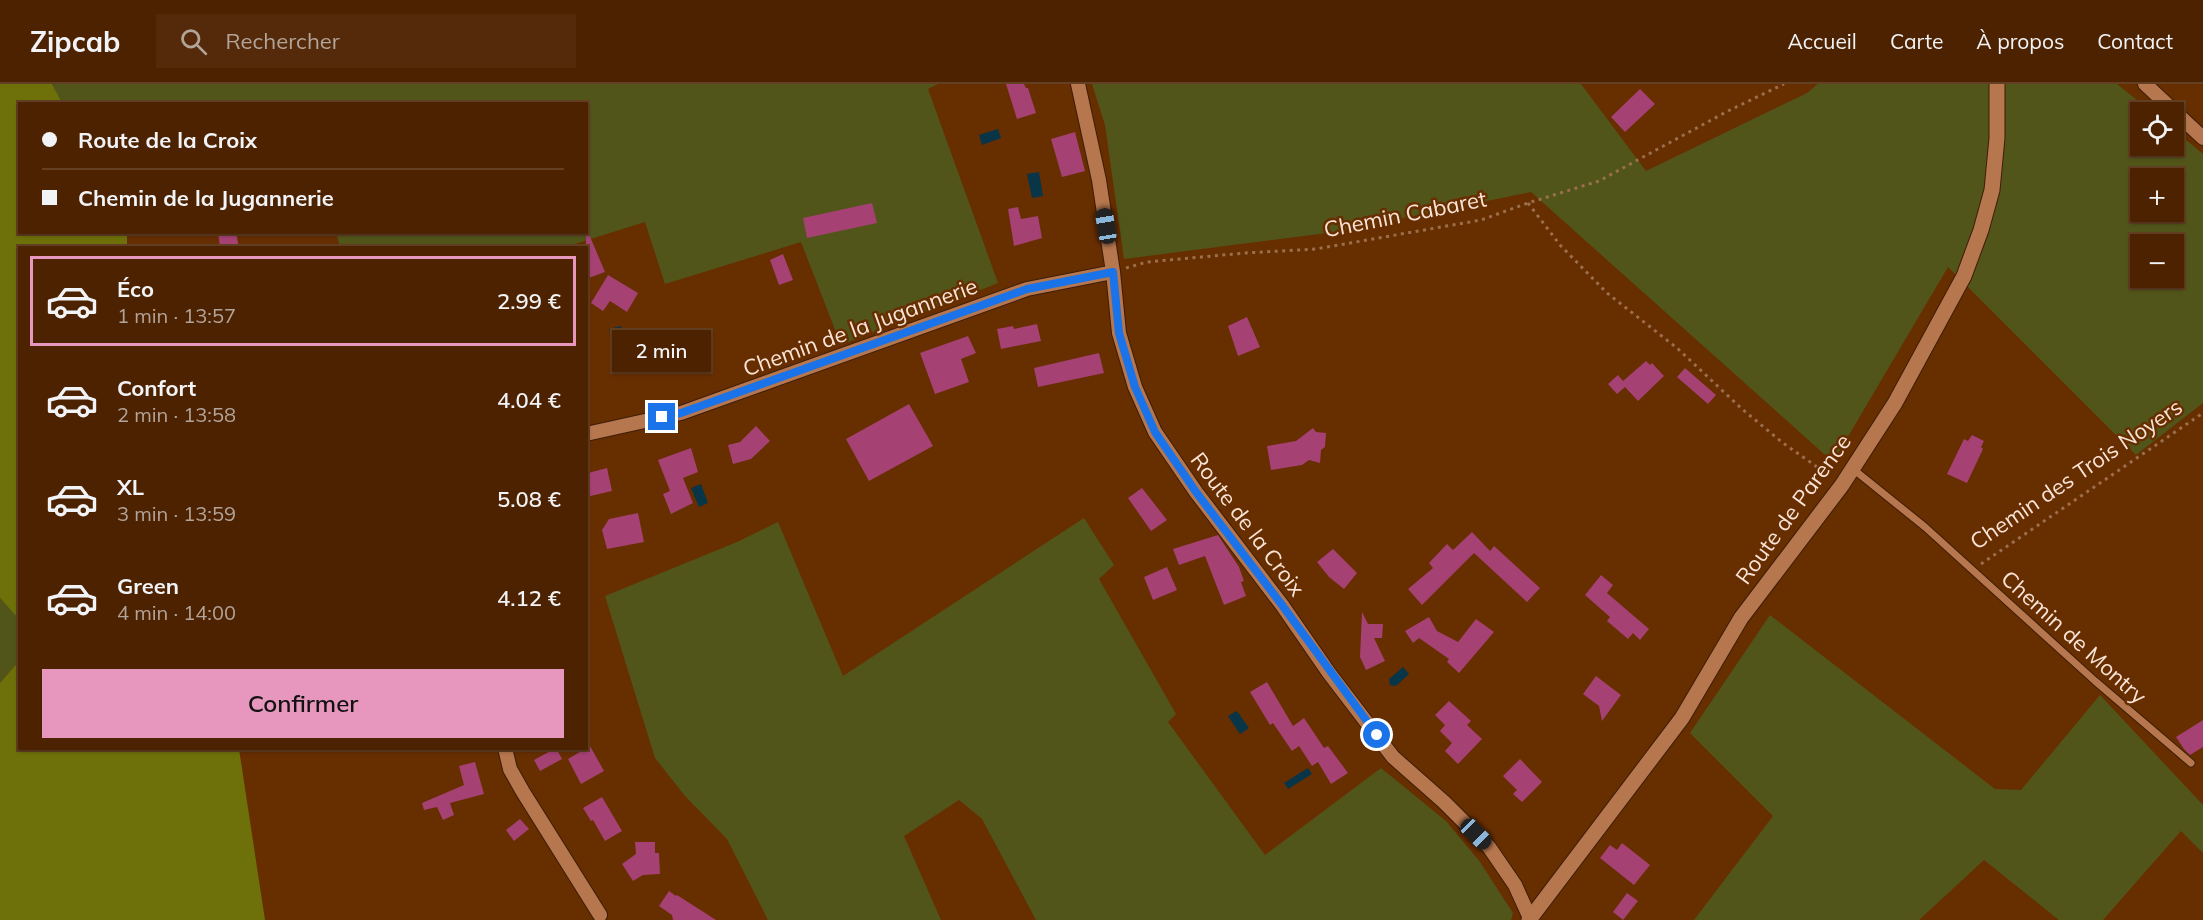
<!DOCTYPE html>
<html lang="fr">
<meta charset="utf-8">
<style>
:root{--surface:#4d2200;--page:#542a0a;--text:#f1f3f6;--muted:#b3a499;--line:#643f22;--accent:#e797bd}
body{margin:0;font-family:Mulish,sans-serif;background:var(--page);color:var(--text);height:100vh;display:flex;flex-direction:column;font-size:22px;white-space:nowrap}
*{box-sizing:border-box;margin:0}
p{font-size:20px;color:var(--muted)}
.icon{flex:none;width:33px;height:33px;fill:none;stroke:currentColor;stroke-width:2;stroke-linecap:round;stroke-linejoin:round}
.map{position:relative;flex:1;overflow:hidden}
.panel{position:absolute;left:18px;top:162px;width:570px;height:504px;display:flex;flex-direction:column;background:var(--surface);border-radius:0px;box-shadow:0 2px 4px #0004,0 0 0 2px var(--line)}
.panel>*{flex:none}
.top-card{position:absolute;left:18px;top:18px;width:570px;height:132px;border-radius:0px;box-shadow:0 2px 4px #0004,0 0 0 2px var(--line);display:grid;align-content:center;height:132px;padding:0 24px;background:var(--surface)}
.tools{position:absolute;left:2130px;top:18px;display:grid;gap:12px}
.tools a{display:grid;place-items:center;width:54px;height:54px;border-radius:0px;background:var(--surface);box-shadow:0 2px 4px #0004,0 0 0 2px var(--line);font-size:30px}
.end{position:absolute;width:27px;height:27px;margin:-14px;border:8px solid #1a73e8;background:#fff;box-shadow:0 0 0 3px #fff}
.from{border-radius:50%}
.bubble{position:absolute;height:42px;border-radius:0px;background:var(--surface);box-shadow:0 2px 4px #0004,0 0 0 2px var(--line);font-size:20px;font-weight:600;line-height:42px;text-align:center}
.car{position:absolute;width:18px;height:36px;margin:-18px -9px;border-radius:8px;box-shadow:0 0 4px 2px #0007;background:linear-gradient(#222 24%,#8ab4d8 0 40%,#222 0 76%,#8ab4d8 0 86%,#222 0)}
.top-card b{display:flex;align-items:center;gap:21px;height:57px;font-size:22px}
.top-card b+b{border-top:2px solid var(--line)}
.top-card i{width:15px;height:15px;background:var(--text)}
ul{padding:10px 0 0;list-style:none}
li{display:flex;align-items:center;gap:18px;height:90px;margin:0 12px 9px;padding:0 12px;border:3px solid transparent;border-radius:0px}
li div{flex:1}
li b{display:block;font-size:22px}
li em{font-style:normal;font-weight:600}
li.current{border-color:var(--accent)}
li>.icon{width:54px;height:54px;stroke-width:1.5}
.primary-button{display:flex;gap:12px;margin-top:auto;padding:12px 24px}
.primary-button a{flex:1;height:69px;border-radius:0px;background:var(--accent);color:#111;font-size:24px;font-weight:600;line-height:69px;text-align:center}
header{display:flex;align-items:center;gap:36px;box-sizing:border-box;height:84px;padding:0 30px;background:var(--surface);border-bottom:2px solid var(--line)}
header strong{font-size:28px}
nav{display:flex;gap:33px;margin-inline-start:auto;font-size:21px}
.search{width:420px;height:54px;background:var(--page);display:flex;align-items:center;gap:15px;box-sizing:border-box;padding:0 21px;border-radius:0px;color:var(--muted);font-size:22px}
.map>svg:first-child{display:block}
.green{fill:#52551a;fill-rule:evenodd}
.forest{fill:#6e710a}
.water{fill:#093548}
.building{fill:#a54173}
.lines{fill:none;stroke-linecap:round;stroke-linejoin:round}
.service-casing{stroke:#3d1d08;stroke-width:9}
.minor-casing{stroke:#3d1d08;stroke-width:16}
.tertiary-casing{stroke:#3d1d08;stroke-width:17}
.path{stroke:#9b6f4d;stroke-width:3;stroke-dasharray:3 4.5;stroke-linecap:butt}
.service{stroke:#b6764e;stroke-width:7}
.minor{stroke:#b6764e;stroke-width:14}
.tertiary{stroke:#b6764e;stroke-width:15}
.route{stroke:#1a73e8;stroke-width:8}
.labels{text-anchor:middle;stroke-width:5;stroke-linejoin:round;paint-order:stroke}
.street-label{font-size:22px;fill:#fae4d8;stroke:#672e00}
</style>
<header>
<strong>Zipcab</strong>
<div class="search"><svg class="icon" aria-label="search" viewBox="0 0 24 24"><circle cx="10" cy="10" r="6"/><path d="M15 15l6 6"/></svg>Rechercher</div>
<nav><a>Accueil</a><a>Carte</a><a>À propos</a><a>Contact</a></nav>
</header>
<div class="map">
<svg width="2203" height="836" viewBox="0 0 2203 836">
<rect width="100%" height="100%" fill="#672e00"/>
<path class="green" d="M52 0H938L928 5 998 199 841 261 801 158 665 200 645 138 565 163H340L336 149 586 148V20H62Z
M1092 0H1581L1646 87 1807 9 1818 0H2117L2152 28H2140V62H2174V46L2203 70V319L2136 371 1948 183 1833 378 1531 108 1335 148 1124 175 1105 41ZM2140 94H2174V128H2140ZM2140 160H2174V194H2140Z
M1084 434 1114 481 1099 495 1176 630 1168 638 1265 771 1381 684 1446 737 1480 778 1513 829 1511 836H1036L982 735 959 716 904 752 941 836H768L727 755 685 712 655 674 605 512 737 458 778 438 843 592Z
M0 514 20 535 19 577 0 599Z
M1770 531 1995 705 2021 706 2100 611 2203 721V769L2181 747 2103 836H2059L1984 776 1919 836H1694L1773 732 1690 649Z"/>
<path class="forest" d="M0 0H52L62 19 20 20V148L127 149V163L20 164 19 535 0 514Z
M19 577 20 664 239 665 265 836H0V599Z"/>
<path class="water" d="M998 45 1001 54 982 61 979 51Z
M1039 88 1043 112 1032 114 1027 90Z
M621 242 628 265 616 269 609 245Z
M701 400 708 419 699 423 691 404Z
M1403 583 1409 590 1396 602 1390 601 1389 595Z
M1237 627 1249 644 1240 650 1228 632Z
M1308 684 1312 690 1288 705 1284 699Z"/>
<path class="building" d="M1006 0H1024L1026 4H1028L1036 29 1017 35Z
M1640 5 1655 20 1625 48 1611 33Z
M1075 48 1085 87 1062 93 1051 55Z
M872 119 877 139 807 154 803 134Z
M1018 123 1021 135 1038 132 1042 154 1014 162 1008 125Z
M586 143 605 188 586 195Z
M218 148H236L239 164H220Z
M783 170 793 196 779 201 770 176Z
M608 191 638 209 627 228 610 217 603 227 591 219Z
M1247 233 1260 263 1238 272 1228 242Z
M1037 240 1041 257 1001 265 997 245 1013 242 1014 245Z
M968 252 976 269 961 275 969 298 935 310 920 269Z
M1099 269 1104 289 1038 303 1034 284Z
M1646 277 1650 281 1652 279 1664 292 1638 317 1625 303 1617 310 1608 300 1618 291 1623 297Z
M1685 284 1716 311 1708 320 1677 293Z
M909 320 933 362 869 397 846 355Z
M756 342 770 357 751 375 733 380 728 361 740 358Z
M1313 344 1316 348 1326 349 1325 363 1321 366 1320 379 1309 376 1302 381 1271 386 1267 362 1296 357Z
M1972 351 1984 357 1981 363 1983 365 1967 399 1947 390 1964 355 1968 357Z
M691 364 698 388 683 394 693 419 671 430 663 410 670 407 658 376Z
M607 384 612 407 586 413V398L590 397 588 389Z
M1142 404 1167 436 1151 447 1128 414Z
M638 429 644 458 607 465 602 446 609 435Z
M1472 448 1490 467 1494 462 1540 504 1527 518 1474 469 1422 521 1408 505 1433 484 1429 479 1447 460 1453 466Z
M1218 451 1239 483 1244 497 1241 498 1246 512 1224 521 1205 472 1179 481 1173 465Z
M1333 465 1357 489 1344 505 1329 493 1317 478Z
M1167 483 1177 506 1153 516 1144 493Z
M1601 491 1613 501 1607 509 1649 545 1640 556 1633 549 1628 555 1607 537 1610 533 1585 511Z
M1362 528 1368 540H1383L1382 554H1374L1385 577 1366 586 1360 573Z
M1429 533 1437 547 1458 558 1476 535 1494 548 1459 589 1447 578 1449 575 1419 554 1413 559 1405 547Z
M1596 592 1621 611 1602 637 1599 622 1583 610Z
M1267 598 1293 642 1304 634 1324 664 1328 662 1348 689 1331 700 1318 678 1312 682 1299 662 1292 667 1273 639 1270 641 1250 608Z
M1449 617 1471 637 1467 641 1482 655 1458 680 1445 667 1452 659 1440 647 1445 641 1435 631Z
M2203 636V663L2190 671 2184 665 2176 653Z
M590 662 604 687 581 700 568 675Z
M556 664 562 675 540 687 534 676Z
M1520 675 1542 698 1522 718 1513 710 1517 706 1503 692Z
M475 678 484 710 450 719 454 731 443 736 437 723 424 726 422 719 464 701 459 682Z
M602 713 622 747 605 757 593 736 591 737 583 724Z
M520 735 529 745 514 757 506 746Z
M635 758H655V769H659L660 790 643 791 633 797 622 780 636 770Z
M1622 759 1650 781 1634 801 1600 774 1610 761 1617 766Z
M669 807 676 812 677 811 716 836H673L672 831 659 822Z
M1627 809 1638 817 1623 836 1613 828Z"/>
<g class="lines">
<defs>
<path id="service" d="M1853 385 1925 443 2095 597 2191 679"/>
<path id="minor" d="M1078 0 1099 96 1113 188 1119 249 1135 303 1155 348 1196 408 1282 521 1329 589 1393 673 1444 718 1489 763 1515 801 1530 834
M2145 0 2203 54
M586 350 681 329 1027 205 1113 188
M505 664 510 685 523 708 600 831"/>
<path id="tertiary" d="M1529 836 1682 634 1741 534 1842 401 1895 319 1964 192 1981 146 1992 106 1997 54V0"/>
</defs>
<use href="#service" class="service-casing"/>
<use href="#minor" class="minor-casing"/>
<use href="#tertiary" class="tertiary-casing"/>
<path class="path" d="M1528 119 1560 161 1607 209 1677 264 1742 325 1783 359 1830 392
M1126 184 1147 178 1245 169 1316 165 1481 136 1528 119 1599 97 1726 28 1784 0
M1981 480 2203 329"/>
<use href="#service" class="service"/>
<use href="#minor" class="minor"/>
<use href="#tertiary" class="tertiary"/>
</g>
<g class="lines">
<path class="route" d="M662 333 681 329 1027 205 1113 188 1119 249 1135 303 1155 348 1196 408 1282 521 1377 651"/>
</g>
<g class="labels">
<g class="street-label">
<text transform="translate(1405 130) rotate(-11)" y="8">Chemin Cabaret</text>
<text transform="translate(860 243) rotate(-20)" y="8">Chemin de la Jugannerie</text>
<text transform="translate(2076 390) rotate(-34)" y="8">Chemin des Trois Noyers</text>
<text transform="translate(1793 425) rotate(-54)" y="8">Route de Parence</text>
<text transform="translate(1248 440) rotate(53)" y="8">Route de la Croix</text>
<text transform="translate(2074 553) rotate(42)" y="8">Chemin de Montry</text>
</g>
</g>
</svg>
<div class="tools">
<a><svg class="icon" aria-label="locate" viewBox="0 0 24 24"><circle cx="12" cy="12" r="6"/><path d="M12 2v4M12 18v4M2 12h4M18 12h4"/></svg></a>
<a>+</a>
<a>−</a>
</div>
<i class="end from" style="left:1377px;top:651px"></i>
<i class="end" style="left:662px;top:333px"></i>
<div class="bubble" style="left:612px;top:246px;width:99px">2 min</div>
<i class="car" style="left:1106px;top:142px;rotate:351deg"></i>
<i class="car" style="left:1476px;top:750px;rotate:135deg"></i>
<div class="top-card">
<b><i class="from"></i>Route de la Croix</b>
<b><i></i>Chemin de la Jugannerie</b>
</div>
<section class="panel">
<ul>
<li class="current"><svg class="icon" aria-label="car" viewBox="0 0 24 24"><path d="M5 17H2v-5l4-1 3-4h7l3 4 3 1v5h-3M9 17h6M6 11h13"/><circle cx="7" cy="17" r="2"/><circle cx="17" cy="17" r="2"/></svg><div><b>Éco</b><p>1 min · 13:57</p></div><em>2.99 €</em></li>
<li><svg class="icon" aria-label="car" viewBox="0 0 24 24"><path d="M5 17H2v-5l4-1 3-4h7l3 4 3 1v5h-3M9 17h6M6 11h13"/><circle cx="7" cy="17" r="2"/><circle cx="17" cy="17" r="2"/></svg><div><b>Confort</b><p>2 min · 13:58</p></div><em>4.04 €</em></li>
<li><svg class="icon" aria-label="car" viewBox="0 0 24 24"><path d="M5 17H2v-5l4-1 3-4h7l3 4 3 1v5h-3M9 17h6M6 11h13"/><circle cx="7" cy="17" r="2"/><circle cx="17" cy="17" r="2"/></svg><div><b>XL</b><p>3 min · 13:59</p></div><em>5.08 €</em></li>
<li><svg class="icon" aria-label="car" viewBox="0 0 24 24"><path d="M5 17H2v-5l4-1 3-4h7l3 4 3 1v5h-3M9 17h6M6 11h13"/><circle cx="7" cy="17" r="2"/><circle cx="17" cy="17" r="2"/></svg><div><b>Green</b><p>4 min · 14:00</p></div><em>4.12 €</em></li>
</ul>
<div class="primary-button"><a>Confirmer</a></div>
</section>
</div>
